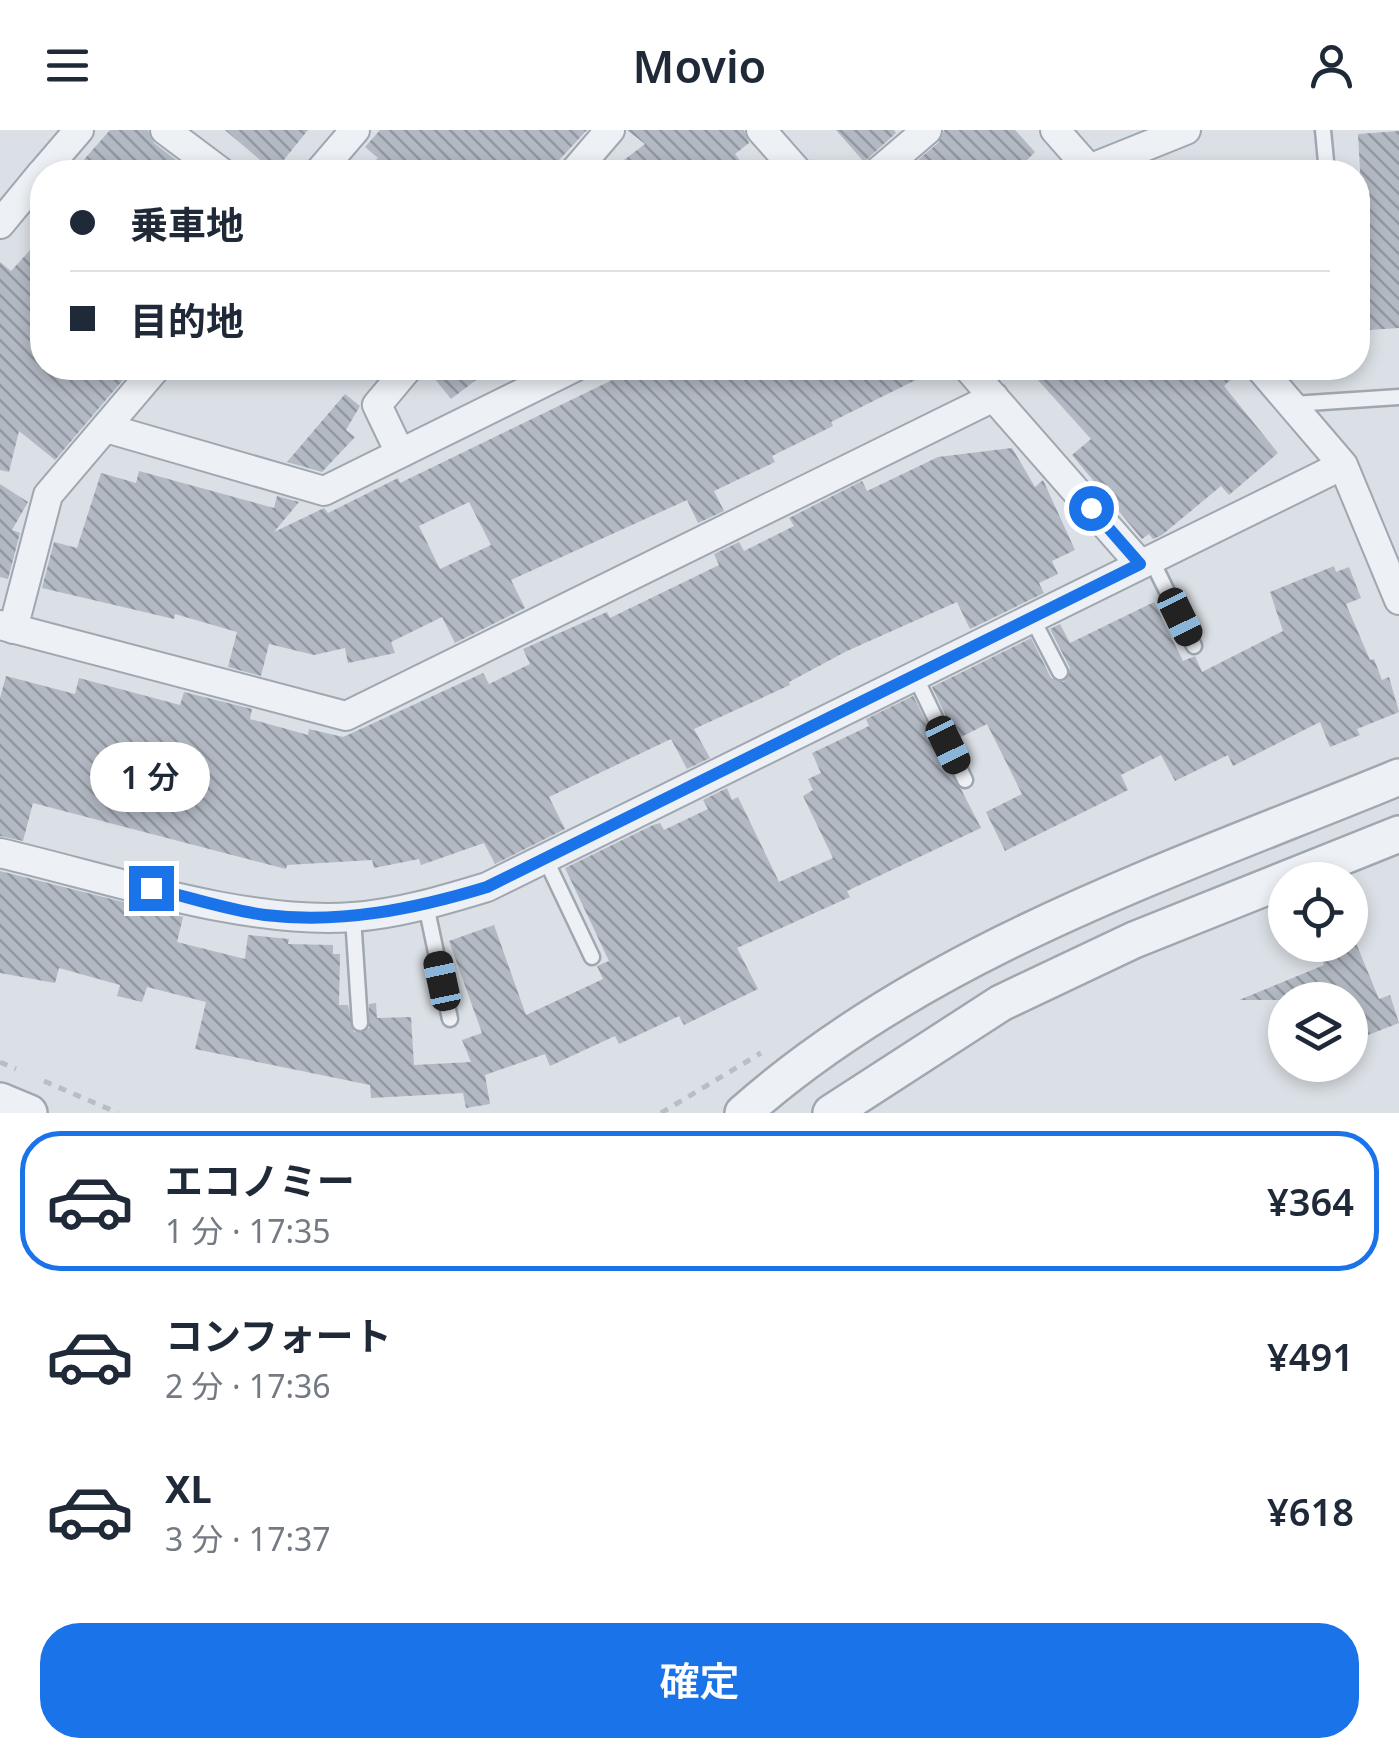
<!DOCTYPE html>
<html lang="ja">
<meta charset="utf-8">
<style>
:root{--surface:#fff;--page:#f2f2f3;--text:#1f2937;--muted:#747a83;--line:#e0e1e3;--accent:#1a73e8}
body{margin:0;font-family:"Noto Sans","Noto Sans JP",sans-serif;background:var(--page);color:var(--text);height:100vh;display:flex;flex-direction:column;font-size:38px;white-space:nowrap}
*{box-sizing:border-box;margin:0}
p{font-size:32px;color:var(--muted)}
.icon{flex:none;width:55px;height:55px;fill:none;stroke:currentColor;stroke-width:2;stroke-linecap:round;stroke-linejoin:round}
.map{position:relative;height:983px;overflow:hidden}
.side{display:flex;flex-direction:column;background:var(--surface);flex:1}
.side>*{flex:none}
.top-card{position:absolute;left:30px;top:30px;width:1340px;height:220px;border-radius:40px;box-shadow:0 5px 15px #0003;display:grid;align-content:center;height:220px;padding:0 40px;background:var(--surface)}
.fabs{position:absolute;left:1268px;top:732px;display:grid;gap:20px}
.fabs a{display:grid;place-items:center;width:100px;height:100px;border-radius:50%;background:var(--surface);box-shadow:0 5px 15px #0003;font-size:50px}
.end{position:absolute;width:45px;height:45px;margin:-22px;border:12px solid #1a73e8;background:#fff;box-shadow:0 0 0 5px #fff}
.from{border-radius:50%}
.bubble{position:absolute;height:70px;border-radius:35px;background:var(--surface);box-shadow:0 5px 15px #0003;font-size:32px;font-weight:600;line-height:70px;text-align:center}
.car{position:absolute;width:30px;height:60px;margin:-30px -15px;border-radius:12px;box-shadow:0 0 8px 2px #0007;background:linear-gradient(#222 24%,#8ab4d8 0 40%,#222 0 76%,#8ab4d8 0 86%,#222 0)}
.top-card b{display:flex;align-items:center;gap:35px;height:95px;font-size:38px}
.top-card b+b{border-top:2px solid var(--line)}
.top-card i{width:25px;height:25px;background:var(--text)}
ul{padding:18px 0 0;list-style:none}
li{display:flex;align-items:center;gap:30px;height:140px;margin:0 20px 15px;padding:0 20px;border:5px solid transparent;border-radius:40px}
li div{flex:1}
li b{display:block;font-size:38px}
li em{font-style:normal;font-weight:600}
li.on{border-color:var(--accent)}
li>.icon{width:90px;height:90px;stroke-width:1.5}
.action{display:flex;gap:20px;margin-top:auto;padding:20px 40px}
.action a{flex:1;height:115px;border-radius:40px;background:var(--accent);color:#fff;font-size:40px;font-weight:600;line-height:115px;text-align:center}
header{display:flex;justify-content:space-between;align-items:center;height:130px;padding:0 40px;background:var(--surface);font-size:45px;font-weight:600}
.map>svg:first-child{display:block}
.building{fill:url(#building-back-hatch);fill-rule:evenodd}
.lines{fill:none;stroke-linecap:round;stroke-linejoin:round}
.service-casing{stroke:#a0a7b0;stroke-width:19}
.minor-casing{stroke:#a0a7b0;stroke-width:32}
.tertiary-casing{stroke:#a0a7b0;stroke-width:40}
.path{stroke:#b9bec5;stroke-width:5;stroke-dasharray:8 8;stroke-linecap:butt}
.service{stroke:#edf0f5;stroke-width:14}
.minor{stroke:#edf0f5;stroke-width:28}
.tertiary{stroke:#edf0f5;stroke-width:35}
.route{stroke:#1a73e8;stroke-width:12}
</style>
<header><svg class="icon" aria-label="menu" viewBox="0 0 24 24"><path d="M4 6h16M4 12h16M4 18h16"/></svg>Movio<svg class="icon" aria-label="person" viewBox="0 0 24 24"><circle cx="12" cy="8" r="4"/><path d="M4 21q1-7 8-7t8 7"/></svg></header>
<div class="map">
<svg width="1399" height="983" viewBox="0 0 1399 983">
<defs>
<pattern id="building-back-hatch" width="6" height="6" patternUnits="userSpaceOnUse" patternTransform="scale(2.5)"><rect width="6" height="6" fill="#b2b9c3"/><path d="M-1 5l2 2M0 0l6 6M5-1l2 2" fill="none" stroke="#9197a0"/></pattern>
</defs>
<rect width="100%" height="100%" fill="#dbe0e6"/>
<path class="building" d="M110 0H148L154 13 184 36 179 42H73Z
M225 0H308L274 42Z
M380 0H587L548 42H417L411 37 406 42H365L378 28 365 17Z
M627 0H744L749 13 735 24 749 42H608L645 14Z
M836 0H894L896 3 864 32Z
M944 0H1015L1035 22 1027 30 1037 42H904L938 13Z
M1399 1V198L1369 200 1358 4Z
M42 107V238H133L55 330 19 301 9 342 0 340V132L11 141Z
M426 238H492L451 269Z
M637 238H940L831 292 833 296 772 326 775 332 714 361 724 381 698 393 687 370 511 450 525 478 455 513 442 487 391 512 395 523 348 533 345 518 314 525 269 514 261 546 228 537 237 502 175 484 174 489 42 458 54 412 77 418 101 343 136 353 139 341 274 378 277 366 299 372 274 402 324 378 328 383 398 348 400 353ZM469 372 491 415 440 439 419 396Z
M1027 238H1243L1224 256 1278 323 1229 365 1221 356 1162 405 1153 409 1149 404 1142 409 1072 325 1091 309Z
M345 264 360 276 346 300 355 307 322 342 287 332Z
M1012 318 1035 357 1043 350 1075 420 1052 431 1058 444 1039 453 1044 463 970 499 957 472 847 521 789 552 790 555 694 599 710 628 687 639 671 609 549 667 565 699 495 734 484 713 421 735 419 729 374 738 372 730 287 735 286 739 33 673 23 711 0 706V568L6 546 75 564 79 548 180 575 184 562 252 579 250 589 308 605 309 599 343 607 483 543 489 554 530 534 523 519 607 482 610 488 719 435 714 424 739 412 744 421 794 396 789 388 862 351 867 361 938 327Z
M0 354 28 372 12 400 20 403 8 449 0 447Z
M1334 436 1336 442 1349 437 1361 468 1346 474 1370 530 1374 529 1382 550 1389 547 1399 582 1357 599 1360 605 1330 617 1320 592 1233 636 1228 625 1175 651 1161 625 1121 645 1128 660 1005 721 986 682 1022 664 987 594 957 609 932 557 1031 508 1051 548 1064 552 1070 538 1050 499 1060 494 1070 513 1154 472 1183 531 1195 526 1202 542 1283 501 1270 462Z
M913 566 981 698 847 761 850 767 737 818 758 859 684 895 679 886 619 914 615 906 550 936 545 924 485 945 490 974 466 978 463 963 371 968 370 955 195 919 206 872 147 857 142 872 117 866 120 855 59 838 55 853 0 843V741L183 787 177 812 245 829 248 805 289 809 288 814 333 815V824H340L339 875H348L354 902 369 898V874L376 873 377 888 411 887 414 935 471 932 462 910 482 903 449 811 494 795 526 885 603 849 597 836 609 831 565 738 653 695 660 693 664 700 708 679 703 670 727 658 732 670 738 667 779 752 833 728 803 666 813 660 808 649 821 643 812 623 869 596 866 589Z
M1351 801 1379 869 1390 865 1399 893 1350 912V865L1336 870H1239L1324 835 1320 824 1350 815Z"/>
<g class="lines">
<defs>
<path id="service" d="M1323 0 1327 42
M1293 274 1399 267
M1151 429 1194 516
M1032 488 1060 542
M915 546 965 650
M545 728 592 827
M426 775 450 889
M353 787 360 893"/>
<path id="minor" d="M165 0 221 42
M761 0 798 42
M1055 0 1092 42
M1089 39 1186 0
M43 42 79 0
M319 42 355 0
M574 42 610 0
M878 42 927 0
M0 94 42 43
M968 238 1140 434
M1260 238 1343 335 1399 470
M106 298 324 361 573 238
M400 323 377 275 408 238
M0 495 346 586 994 267
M13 499 48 365 156 238
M0 723C108 748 243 795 353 787 398 784 444 770 487 757L1343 335"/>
<path id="tertiary" d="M0 971 29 983
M743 983C927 820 1175 739 1399 647
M831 983 1001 873 1134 810 1399 704"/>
</defs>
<use href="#service" class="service-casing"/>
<use href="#minor" class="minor-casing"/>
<use href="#tertiary" class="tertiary-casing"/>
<path class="path" d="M0 932 16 939
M44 951 118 983
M661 983 761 923"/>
<use href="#service" class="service"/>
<use href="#minor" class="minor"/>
<use href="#tertiary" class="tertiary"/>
</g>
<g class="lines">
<path class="route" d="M151 758C189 767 227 780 265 785 341 794 415 779 487 757L1140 434 1091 378"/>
</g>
</svg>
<div class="fabs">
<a><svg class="icon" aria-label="locate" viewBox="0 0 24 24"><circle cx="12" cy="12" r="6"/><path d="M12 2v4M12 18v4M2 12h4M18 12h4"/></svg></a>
<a><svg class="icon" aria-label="layers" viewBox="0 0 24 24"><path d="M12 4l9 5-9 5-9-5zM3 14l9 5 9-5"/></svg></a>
</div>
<i class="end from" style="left:1091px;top:378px"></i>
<i class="end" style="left:151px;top:758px"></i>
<div class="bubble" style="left:90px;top:612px;width:120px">1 分</div>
<i class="car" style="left:1180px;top:487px;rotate:154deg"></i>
<i class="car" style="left:948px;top:615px;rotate:154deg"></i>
<i class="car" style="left:442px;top:851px;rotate:348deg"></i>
<div class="top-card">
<b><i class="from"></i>乗車地</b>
<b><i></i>目的地</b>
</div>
</div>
<section class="side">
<ul>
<li class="on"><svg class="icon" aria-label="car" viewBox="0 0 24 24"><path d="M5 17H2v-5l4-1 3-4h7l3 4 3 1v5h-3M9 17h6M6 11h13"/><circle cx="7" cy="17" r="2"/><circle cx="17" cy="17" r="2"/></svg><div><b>エコノミー</b><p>1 分 · 17:35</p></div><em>¥364</em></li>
<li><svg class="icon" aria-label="car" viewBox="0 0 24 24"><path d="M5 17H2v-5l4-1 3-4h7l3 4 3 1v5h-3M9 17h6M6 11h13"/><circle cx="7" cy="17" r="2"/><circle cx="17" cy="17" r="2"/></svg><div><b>コンフォート</b><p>2 分 · 17:36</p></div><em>¥491</em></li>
<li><svg class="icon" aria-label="car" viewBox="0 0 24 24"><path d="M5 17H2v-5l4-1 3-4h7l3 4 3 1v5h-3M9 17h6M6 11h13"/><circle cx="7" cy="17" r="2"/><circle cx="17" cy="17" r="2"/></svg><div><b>XL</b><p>3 分 · 17:37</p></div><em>¥618</em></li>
</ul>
<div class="action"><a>確定</a></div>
</section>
